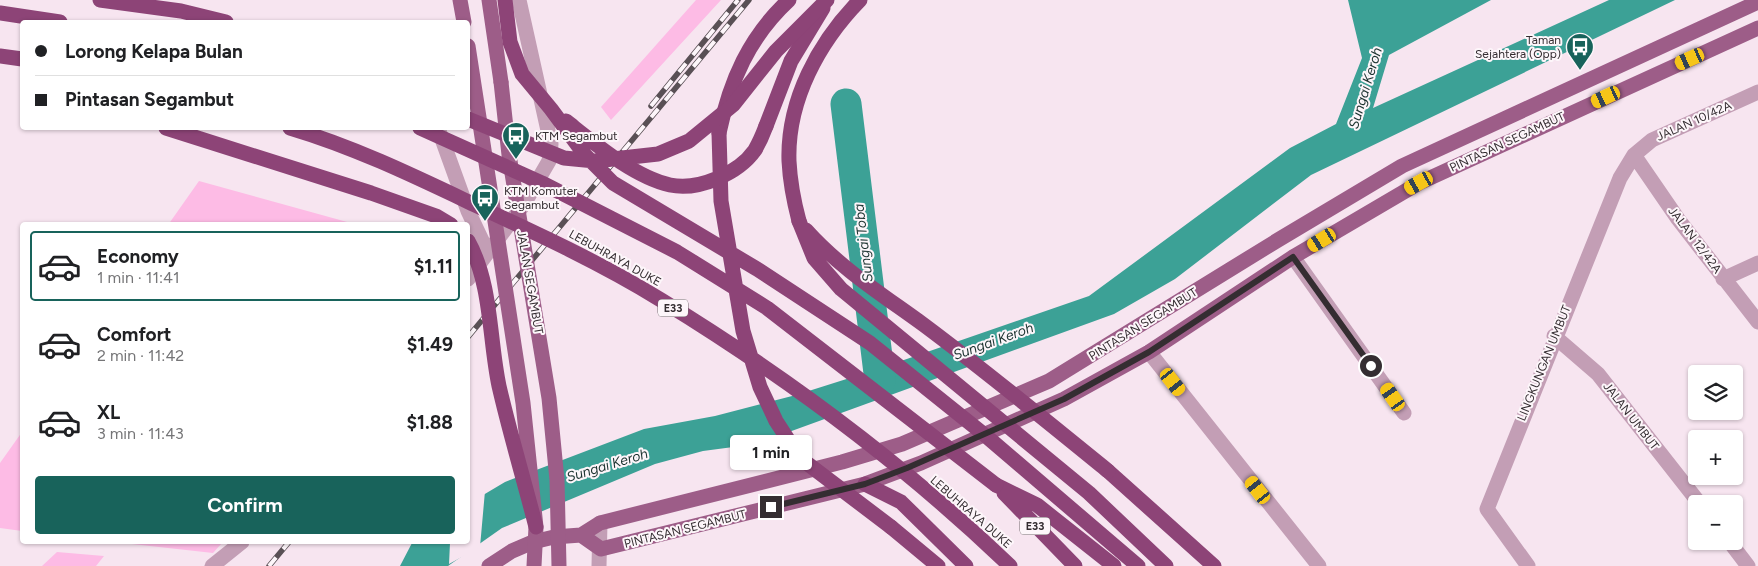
<!DOCTYPE html>
<meta charset="utf-8">
<style>
:root{--surface:#fff;--page:#f6f6f6;--text:#202124;--muted:#757577;--line:#e0e0e0;--accent:#18635b}
body{margin:0;font-family:Figtree,sans-serif;background:var(--page);color:var(--text);height:100vh;display:flex;flex-direction:column;font-size:19px;white-space:nowrap}
*{box-sizing:border-box;margin:0}
p{font-size:16px;color:var(--muted)}
.icon{flex:none;width:28px;height:28px;fill:none;stroke:currentColor;stroke-width:2;stroke-linecap:round;stroke-linejoin:round}
.map{position:relative;flex:1;overflow:hidden}
.panel{position:absolute;left:20px;top:222px;width:450px;height:322px;display:flex;flex-direction:column;background:var(--surface);border-radius:5px;box-shadow:0 1px 4px #0004}
.panel>*{flex:none}
.hud{position:absolute;left:20px;top:20px;width:450px;height:110px;border-radius:5px;box-shadow:0 1px 4px #0004;display:grid;align-content:center;height:110px;padding:0 15px;background:var(--surface)}
.tools{position:absolute;left:1688px;top:365px;display:grid;gap:10px}
.tools a{display:grid;place-items:center;width:55px;height:55px;border-radius:5px;background:var(--surface);box-shadow:0 1px 4px #0004;font-size:25px}
.end{position:absolute;width:22px;height:22px;margin:-11px;border:6px solid #342d31;background:#fff;box-shadow:0 0 0 2px #fff}
.from{border-radius:50%}
.bubble{position:absolute;height:35px;border-radius:5px;background:var(--surface);box-shadow:0 1px 4px #0004;font-size:16px;font-weight:700;line-height:35px;text-align:center}
.car{position:absolute;width:15px;height:30px;margin:-15px -8px;border-radius:6px;box-shadow:0 0 4px 1px #0007;background:linear-gradient(#f5c518 24%,#345 0 40%,#f5c518 0 76%,#345 0 86%,#f5c518 0)}
.hud b{display:flex;align-items:center;gap:18px;height:48px;font-size:19px}
.hud b+b{border-top:1px solid var(--line)}
.hud i{width:12px;height:12px;background:var(--text)}
ul{padding:9px 0 0;list-style:none}
li{display:flex;align-items:center;gap:15px;height:70px;margin:0 10px 8px;padding:0 5px;border:2px solid transparent;border-radius:5px}
li div{flex:1}
li b{display:block;font-size:19px}
li em{font-style:normal;font-weight:700}
li.active{border-color:var(--accent)}
li>.icon{width:45px;height:45px;stroke-width:1.5}
.action{display:flex;gap:10px;margin-top:auto;padding:10px 15px}
.action a{flex:1;height:58px;border-radius:5px;background:var(--accent);color:#fff;font-size:20px;font-weight:700;line-height:58px;text-align:center}
.map>svg:first-child{display:block}
.green{fill:#fdbbe5}
.water{fill:#3ca196}
.pier{fill:#f7e5f0}
.lines{fill:none;stroke-linecap:round;stroke-linejoin:round}
.river{stroke:#3ca196;stroke-width:31}
.minor{stroke:#c39eb5;stroke-width:15}
.major{stroke:#9d5d88;stroke-width:15}
.highway{stroke:#8d4477;stroke-width:15}
.rail-casing{stroke:#595055;stroke-width:5.5}
.rail{stroke:#fdf6fa;stroke-width:4;stroke-dasharray:11;stroke-linecap:butt}
.major-bridge{stroke:#9d5d88;stroke-width:15}
.highway-bridge{stroke:#8d4477;stroke-width:15}
.route{stroke:#342d31;stroke-width:6}
.labels{text-anchor:middle;stroke-width:4;stroke-linejoin:round;paint-order:stroke}
.shield{fill:#fdf6fa;stroke:#70696d;stroke-width:1}
.shield-label{font-size:11px;font-weight:bold;fill:#342d31}
.poi-label{font-size:12px;fill:#342d31;stroke:#fdf6fa;text-anchor:start}
.street-label{font-size:12px;fill:#342d31;stroke:#fdf6fa}
.water-label{font-size:14px;font-style:italic;fill:#1c3330;stroke:#fdf6fa}
</style>
<div class="map">
<svg width="1758" height="566" viewBox="0 0 1758 566">
<rect width="100%" height="100%" fill="#f7e5f0"/>
<path class="green" d="M696 0H721L611 120 601 107Z
M199 181 358 225H168Z
M22 432V531L0 528V463Z
M123 543H222L213 553Z
M57 552 104 556 96 566H42Z"/>
<path class="water" d="M1348 0H1491L1389 55 1373 108 1609 0H1675L1311 175 1175 279 1114 314 756 444 703 451 655 464 502 528 448 566H400L412 543 468 542V504L505 482 644 429 715 416 796 395 875 370 1089 296 1290 148 1336 124 1362 58Z"/>
<path class="pier" d="M485 491 480 547 449 564 450 543 468 542V501Z"/>
<g class="lines">
<path class="river" d="M846 104 880 381"/>
<path class="minor" d="M438 128 468 211 487 251
M1634 155 1678 219 1758 322
M1293 257 1404 413
M468 279 524 204 549 161 551 144 519 0
M1723 279 1758 263
M1554 336 1598 374 1700 504
M1149 352 1319 566
M1729 541 1748 566
M212 566 242 542
M599 566 600 523
M1528 566 1487 509 1620 178 1634 155 1652 140 1758 92"/>
<path class="major" d="M460 0 464 22
M489 0 501 82
M581 535 601 549 865 484 921 463 1064 399 1149 352 1293 257 1419 183 1758 28
M489 566 512 551 533 542 554 537 581 535 600 523 842 462 902 444 1049 381 1278 240 1402 166 1758 2"/>
<path class="highway" d="M100 0 181 11 226 22
M0 13 60 22
M0 56 22 59
M766 126 791 61 823 8
M166 128 371 193 436 216 451 225
M719 133C730 81 749 37 789 0
M799 221C794 202 790 181 789 161 787 100 819 42 860 0
M1108 471 1214 566
M865 484 901 502 966 566
M996 485 1037 505 1114 566
M1004 493 1075 566
M891 527 938 566"/>
<defs>
<path id="rail" d="M651 106 738 0
M468 337 749 0
M269 566 289 542"/>
</defs>
<use href="#rail" class="rail-casing"/>
<use href="#rail" class="rail"/>
<path class="major-bridge" d="M468 46 523 403 536 527 534 566
M501 82 509 155 549 398 557 480 559 566"/>
<path class="highway-bridge" d="M505 0 510 42 522 74 551 109 585 155 613 183 757 269 870 343 986 436 1138 566
M468 119 564 158 595 161 658 154 689 141 733 105 776 51 827 0
M566 121C594 143 634 177 670 185 698 191 738 174 755 150 759 143 763 134 766 126
M290 128C354 147 414 176 475 205 538 234 601 263 661 300 785 376 905 465 1010 566
M420 128 542 183 677 252 767 308 996 485
M719 133 721 201 743 331 760 387 776 421 800 458 891 527
M799 221 814 258 841 289 1089 493 1166 566
M806 230C841 269 883 295 924 325 987 372 1048 422 1108 471
M468 241C492 284 489 339 499 386 510 434 524 480 536 527"/>
</g>
<g class="lines">
<path class="route" d="M771 507 865 484 907 468 1064 399 1149 352 1293 257 1371 366"/>
</g>
<defs>
<symbol id="bus-pin" viewBox="-11 -11 22 30"><path d="M0 17L-7.5 6A9.5 9.5 0 1 1 7.5 6Z" fill="#18635b" stroke="#fdf6fa"/><path d="M-5-6H5V4H4V6H2V4H-2V6H-4V4H-5ZM-3.5-4V0h7V-4ZM-3.5 1.2v1.5H-2V1.2ZM2 1.2v1.5H3.5V1.2Z" fill="#fff"/></symbol>
</defs>
<g fill-rule="evenodd">
<use href="#bus-pin" x="1564" y="31" width="32" height="43"/>
<use href="#bus-pin" x="500" y="120" width="32" height="43"/>
<use href="#bus-pin" x="469" y="182" width="32" height="43"/>
</g>
<g class="labels">
<g class="shield">
<rect x="658" y="299.5" width="30" height="17" rx="4"/>
<rect x="1020" y="517.5" width="30" height="17" rx="4"/>
</g>
<g class="shield-label">
<text x="673" y="312">E33</text>
<text x="1035" y="530">E33</text>
</g>
<g class="poi-label">
<text x="1561" y="44" text-anchor="end">Taman<tspan x="1561" dy="14">Sejahtera (Opp)</tspan></text>
<text x="535" y="140">KTM Segambut</text>
<text x="504" y="195">KTM Komuter<tspan x="504" dy="14">Segambut</tspan></text>
</g>
<g class="street-label">
<text transform="translate(1694 121) rotate(-24)" y="4">JALAN 10/42A</text>
<text transform="translate(1507 142) rotate(-25)" y="4">PINTASAN SEGAMBUT</text>
<text transform="translate(1695 240) rotate(53)" y="4">JALAN 12/42A</text>
<text transform="translate(615 258) rotate(29)" y="4">LEBUHRAYA DUKE</text>
<text transform="translate(530 282) rotate(80)" y="4">JALAN SEGAMBUT</text>
<text transform="translate(1143 324) rotate(-32)" y="4">PINTASAN SEGAMBUT</text>
<text transform="translate(1544 363) rotate(-68)" y="4">LINGKUNGAN UMBUT</text>
<text transform="translate(1631 416) rotate(52)" y="4">JALAN UMBUT</text>
<text transform="translate(971 512) rotate(41)" y="4">LEBUHRAYA DUKE</text>
<text transform="translate(685 529) rotate(-14)" y="4">PINTASAN SEGAMBUT</text>
</g>
<g class="water-label">
<text transform="translate(1365 88) rotate(-73)" y="5">Sungai Keroh</text>
<text transform="translate(863 243) rotate(-97)" y="5">Sungai Toba</text>
<text transform="translate(993 341) rotate(-20)" y="5">Sungai Keroh</text>
<text transform="translate(607 465) rotate(-17)" y="5">Sungai Keroh</text>
</g>
</g>
</svg>
<div class="tools">
<a><svg class="icon" aria-label="layers" viewBox="0 0 24 24"><path d="M12 4l9 5-9 5-9-5zM3 14l9 5 9-5"/></svg></a>
<a>+</a>
<a>−</a>
</div>
<i class="end from" style="left:1371px;top:366px"></i>
<i class="end" style="left:771px;top:507px"></i>
<div class="bubble" style="left:730px;top:435px;width:82px">1 min</div>
<i class="car" style="left:1690px;top:59px;rotate:246deg"></i>
<i class="car" style="left:1606px;top:97px;rotate:245deg"></i>
<i class="car" style="left:1419px;top:183px;rotate:241deg"></i>
<i class="car" style="left:1322px;top:240px;rotate:239deg"></i>
<i class="car" style="left:1173px;top:382px;rotate:142deg"></i>
<i class="car" style="left:1393px;top:397px;rotate:325deg"></i>
<i class="car" style="left:1258px;top:490px;rotate:322deg"></i>
<div class="hud">
<b><i class="from"></i>Lorong Kelapa Bulan</b>
<b><i></i>Pintasan Segambut</b>
</div>
<section class="panel">
<ul>
<li class="active"><svg class="icon" aria-label="car" viewBox="0 0 24 24"><path d="M5 17H2v-5l4-1 3-4h7l3 4 3 1v5h-3M9 17h6M6 11h13"/><circle cx="7" cy="17" r="2"/><circle cx="17" cy="17" r="2"/></svg><div><b>Economy</b><p>1 min · 11:41</p></div><em>$1.11</em></li>
<li><svg class="icon" aria-label="car" viewBox="0 0 24 24"><path d="M5 17H2v-5l4-1 3-4h7l3 4 3 1v5h-3M9 17h6M6 11h13"/><circle cx="7" cy="17" r="2"/><circle cx="17" cy="17" r="2"/></svg><div><b>Comfort</b><p>2 min · 11:42</p></div><em>$1.49</em></li>
<li><svg class="icon" aria-label="car" viewBox="0 0 24 24"><path d="M5 17H2v-5l4-1 3-4h7l3 4 3 1v5h-3M9 17h6M6 11h13"/><circle cx="7" cy="17" r="2"/><circle cx="17" cy="17" r="2"/></svg><div><b>XL</b><p>3 min · 11:43</p></div><em>$1.88</em></li>
</ul>
<div class="action"><a>Confirm</a></div>
</section>
</div>
